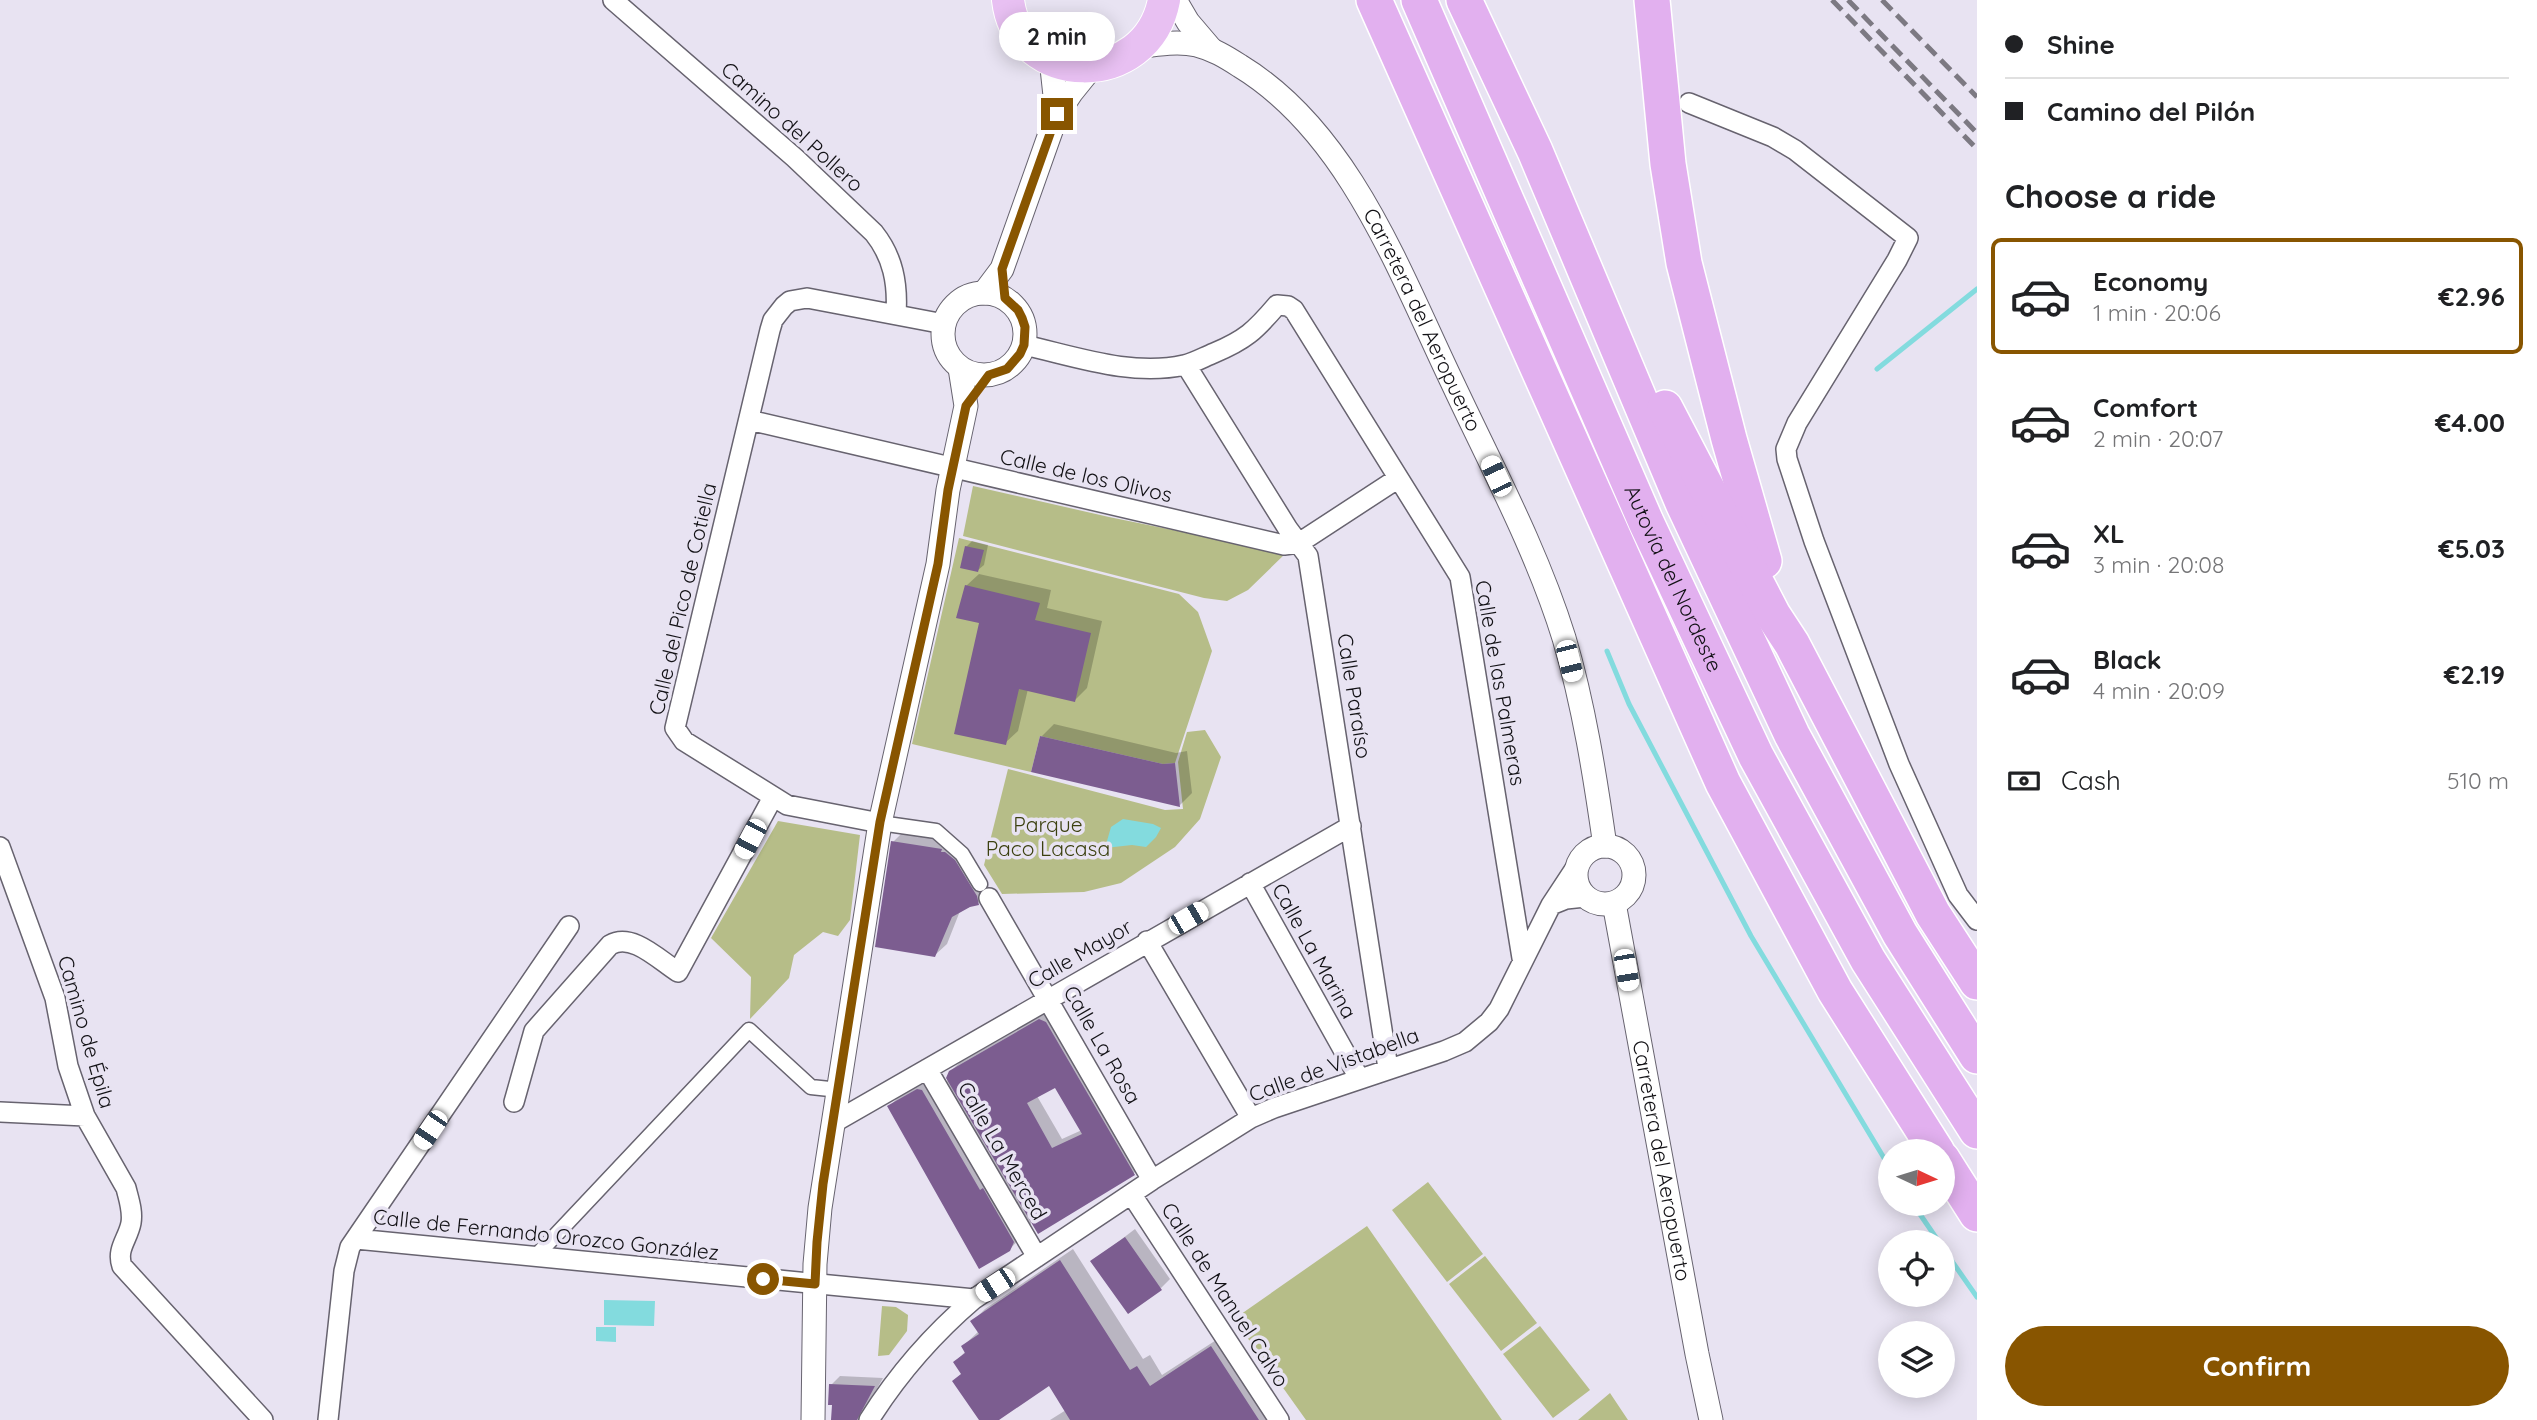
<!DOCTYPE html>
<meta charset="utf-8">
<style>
:root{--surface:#fff;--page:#f2f2f2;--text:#202124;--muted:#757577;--line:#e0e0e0;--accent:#850}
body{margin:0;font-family:Quicksand,sans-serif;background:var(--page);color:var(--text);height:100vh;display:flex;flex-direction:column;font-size:26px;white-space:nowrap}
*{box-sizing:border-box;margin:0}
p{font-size:23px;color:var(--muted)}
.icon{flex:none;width:38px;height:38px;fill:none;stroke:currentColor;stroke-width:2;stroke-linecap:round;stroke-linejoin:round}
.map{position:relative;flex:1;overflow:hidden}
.panel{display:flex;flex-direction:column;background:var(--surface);width:560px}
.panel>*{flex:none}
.top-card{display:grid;align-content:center;height:154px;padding:0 28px;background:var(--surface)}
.needle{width:46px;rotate:94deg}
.tools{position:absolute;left:1878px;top:1139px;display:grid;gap:14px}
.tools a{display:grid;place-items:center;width:77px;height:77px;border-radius:50%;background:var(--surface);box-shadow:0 4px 18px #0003;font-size:35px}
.end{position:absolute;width:32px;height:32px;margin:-16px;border:9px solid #850;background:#fff;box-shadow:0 0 0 4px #fff}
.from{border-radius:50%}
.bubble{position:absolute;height:49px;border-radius:24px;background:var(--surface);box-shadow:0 4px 18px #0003;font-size:23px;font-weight:700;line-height:49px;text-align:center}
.car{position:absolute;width:21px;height:42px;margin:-21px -10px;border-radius:9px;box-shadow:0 0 5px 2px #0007;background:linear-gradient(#fff 24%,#345 0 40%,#fff 0 76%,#345 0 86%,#fff 0)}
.top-card b{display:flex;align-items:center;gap:24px;height:66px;font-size:26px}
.top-card b+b{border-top:2px solid var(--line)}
.top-card i{width:18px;height:18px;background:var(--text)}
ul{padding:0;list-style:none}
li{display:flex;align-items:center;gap:21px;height:116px;margin:0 14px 10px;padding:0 14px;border:4px solid transparent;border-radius:10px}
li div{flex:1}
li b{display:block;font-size:26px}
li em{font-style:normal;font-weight:700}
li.current{border-color:var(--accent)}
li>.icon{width:63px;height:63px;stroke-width:1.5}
h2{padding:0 28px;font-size:32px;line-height:84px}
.pay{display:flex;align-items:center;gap:18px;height:77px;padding:0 28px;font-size:26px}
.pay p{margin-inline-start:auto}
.cta{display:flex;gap:14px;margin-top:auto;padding:14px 28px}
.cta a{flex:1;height:80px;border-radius:42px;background:var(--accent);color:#fff;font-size:28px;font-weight:700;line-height:80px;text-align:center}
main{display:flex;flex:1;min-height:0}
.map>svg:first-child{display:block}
.green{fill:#b6bd88}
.water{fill:#83dbde}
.shadow{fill:#0003;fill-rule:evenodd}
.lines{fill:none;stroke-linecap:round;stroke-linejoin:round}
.stream{stroke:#83dbde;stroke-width:5}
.building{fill:#7c5d90;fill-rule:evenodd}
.pedestrian-casing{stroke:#67636f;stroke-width:17}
.minor-casing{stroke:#67636f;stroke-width:22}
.tertiary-casing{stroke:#67636f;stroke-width:25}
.trunk-casing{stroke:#fff;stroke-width:34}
.motorway-casing{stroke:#fff;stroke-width:38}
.pedestrian{stroke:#fff;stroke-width:14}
.minor{stroke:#fff;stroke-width:19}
.tertiary{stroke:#fff;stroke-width:23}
.trunk{stroke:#e8c0f2;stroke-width:32}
.motorway{stroke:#e2b0ef;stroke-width:35}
.rail{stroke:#7c7982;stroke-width:5;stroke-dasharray:14 7;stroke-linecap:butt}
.route{stroke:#850;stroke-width:9}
.labels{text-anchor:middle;stroke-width:7;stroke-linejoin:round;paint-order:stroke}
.street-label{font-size:21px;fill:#121115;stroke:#e8e3f2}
.park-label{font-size:21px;fill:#3b400f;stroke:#e8e3f2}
</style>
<main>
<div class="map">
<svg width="1977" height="1420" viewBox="0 0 1977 1420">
<rect width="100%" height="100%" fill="#e8e3f2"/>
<path class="green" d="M973 486 1109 517 1286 553 1248 590 1227 601 1204 598 963 536Z
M959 538 1179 594 1198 612 1212 651 1175 763 1163 764 1040 736 1031 772 912 744Z
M1205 730 1221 757 1200 819 1175 847 1121 883 1084 892 1002 894 984 865 1008 769 1165 810 1183 809 1178 762 1187 732Z
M778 821 860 835 850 920 838 936 823 932 794 955 789 978 750 1019 751 977 711 938Z
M1428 1182 1483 1254 1447 1282 1392 1210Z
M1367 1226 1502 1420H1306L1234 1319Z
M1485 1256 1537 1323 1501 1351 1449 1284Z
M882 1306 896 1307 908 1315 907 1331 889 1355 878 1356Z
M1540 1326 1590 1390 1553 1418 1503 1354Z
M1610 1393 1628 1420H1578Z"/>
<path class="water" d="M1123 819 1153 824 1161 828 1156 837 1146 847 1132 845 1105 848 1111 827Z
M604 1300 655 1301 654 1326 604 1325Z
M596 1327H616V1342L596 1341Z"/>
<path class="shadow" d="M972 541 988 545 984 565 978 570 966 547Z
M979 574 1051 590 1047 608 1102 621 1087 688 1075 700 1028 689 1018 731 1005 743 982 622 966 586Z
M1054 724 1176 753 1187 751 1192 793 1180 805 1041 737Z
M904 831 952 838 966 849 988 884 990 892 978 903 960 911 947 944 935 955 893 842Z
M1050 1011 1143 1164 1134 1173 1032 1221 1028 1230 1009 1250 889 1107 907 1088 941 1071 947 1082 950 1072 960 1062ZM1055 1085 1082 1130 1062 1139 1037 1096Z
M1135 1229 1170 1279 1161 1288 1093 1261Z
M1073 1249 1143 1359 1150 1355 1162 1375 1224 1335 1280 1420H1050L1066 1410 1049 1384 996 1420H981L963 1373 955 1362 966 1351 963 1346 979 1331 973 1321 985 1309Z
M840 1376 883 1378 866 1408 860 1414 859 1420H833L834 1403 831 1385Z"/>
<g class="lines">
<path class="stream" d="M1877 369 1977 289
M1607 651 1629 704 1751 936 1890 1168
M1913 1204 1939 1242
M1942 1247 1977 1297"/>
</g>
<path class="building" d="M965 546 984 550 978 572 960 568Z
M965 585 1040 603 1035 620 1091 633 1075 702 1019 689 1006 745 954 734 979 623 956 618Z
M1040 736 1163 764 1175 763 1180 807 1031 772Z
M891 841 942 849 941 852H945L955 860 977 896 979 905 970 907 952 917 935 957 875 947Z
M1039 1019 1046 1022 1135 1175 1038 1234 946 1078 949 1071ZM1055 1088 1082 1134 1052 1148 1027 1103Z
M917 1089 922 1090 980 1190 983 1188 1014 1242 1010 1251 979 1269 887 1106Z
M1125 1237 1162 1290 1128 1314 1090 1261Z
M1060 1260 1130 1370 1137 1366 1150 1386 1211 1346 1259 1420H1070L1049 1386 999 1420H979L952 1381 961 1374 953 1362 965 1353 961 1346 979 1334 970 1321Z
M829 1384 875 1386 857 1420H831L832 1405H828Z"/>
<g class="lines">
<defs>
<path id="pedestrian" d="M880 823 936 831 962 854 980 884
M535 1257 749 1030 811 1087 839 1090"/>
<path id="minor" d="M613 0 795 158 874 233C893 257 898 283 896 314
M1689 103 1773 137 1795 150 1908 238 1897 260 1797 423 1786 449 1787 459 1814 541 1899 764 1958 895 1977 920
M1024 345C1074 356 1132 377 1184 365 1194 363 1204 357 1214 353 1245 340 1255 331 1277 305L1288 306 1294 310 1460 577 1522 958
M1186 365 1288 529 1308 556 1388 1068
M749 420 1284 545 1299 543 1397 479
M880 823 787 805 684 741 675 728 770 330 773 320 784 306 790 301 807 298 944 324
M0 847 55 998 68 1066 85 1116 126 1188C129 1200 133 1211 131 1223 128 1239 116 1249 122 1266L263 1420
M1250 883 1359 1078
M989 898 1152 1180
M1551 905 1566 899 1585 897
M1147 941 1251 1118
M927 1069 1037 1257
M514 1102 534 1031 610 945C632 932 659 960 678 972L773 797
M0 1112 85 1116
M833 1123 1351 826
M1132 1195 1279 1420
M356 1239 974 1299
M328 1420 344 1271 350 1247 569 926
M869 1420C898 1374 933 1334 974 1299L1152 1180 1251 1118 1274 1108 1444 1051 1465 1042 1489 1022 1499 1009 1551 905 1578 864"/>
<g id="tertiary">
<path d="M1175 0 1188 22 1211 49"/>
<path id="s1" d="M1139 47C1159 44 1178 41 1197 45 1213 49 1226 57 1240 66 1350 133 1400 274 1454 386 1493 469 1537 551 1564 638 1584 706 1595 776 1605 846"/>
<path d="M1051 59 1057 114"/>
<circle cx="984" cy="334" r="41"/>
<path d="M984 293 1002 269 1057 114 1071 93 1092 67"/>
<circle cx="1605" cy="875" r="29"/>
<path id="s2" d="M1614 903 1697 1354 1711 1420"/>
<path d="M813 1420 815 1264 820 1208 880 823 938 564 948 490 966 406 960 368"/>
</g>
<path id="trunk" d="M1008 0C1018 87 1147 90 1164 0"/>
<g id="motorway">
<path d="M1374 0 1723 783 1835 991 1937 1152"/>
<path id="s3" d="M1419 0 1646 522 1756 756 1868 960 1977 1131"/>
<path d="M1464 0 1535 151 1683 503 1792 735 1900 934 1977 1056"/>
<path d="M1652 0 1668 164 1684 263 1729 439 1764 561"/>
<path d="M1665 408 1773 615 1792 644 1933 914 1977 982"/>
<path d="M1942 1159 1977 1214"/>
</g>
</defs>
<use href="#pedestrian" class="pedestrian-casing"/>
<use href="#minor" class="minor-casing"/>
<use href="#tertiary" class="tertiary-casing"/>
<use href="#trunk" class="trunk-casing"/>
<use href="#motorway" class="motorway-casing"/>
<use href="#pedestrian" class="pedestrian"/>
<use href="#minor" class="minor"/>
<use href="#tertiary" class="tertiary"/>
<use href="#trunk" class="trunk"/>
<use href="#motorway" class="motorway"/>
<path class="rail" d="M1832 0 1977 149
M1848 0 1977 133
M1882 0 1977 97"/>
</g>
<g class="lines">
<path class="route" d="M763 1279 815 1284 817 1242 823 1184 880 822 938 564 948 490 966 406 989 375 1007 369 1020 354 1024 345 1025 327 1022 318 1018 310 1005 298 1002 269 1057 114"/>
</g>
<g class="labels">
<g class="street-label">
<text transform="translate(792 127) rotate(42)" y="7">Camino del Pollero</text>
<text dy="7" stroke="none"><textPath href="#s1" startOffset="424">Carretera del Aeropuerto</textPath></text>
<text transform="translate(1086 476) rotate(13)" y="7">Calle de los Olivos</text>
<text dy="7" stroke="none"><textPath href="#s3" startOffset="632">Autovía del Nordeste</textPath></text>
<text transform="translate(683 599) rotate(-77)" y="7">Calle del Pico de Cotiella</text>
<text transform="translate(1500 683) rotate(80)" y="7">Calle de las Palmeras</text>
<text transform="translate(1354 696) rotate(81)" y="7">Calle Paraíso</text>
<text transform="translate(1314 951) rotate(61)" y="7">Calle La Marina</text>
<text transform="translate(1080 954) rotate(-30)" y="7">Calle Mayor</text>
<text transform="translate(86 1032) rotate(74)" y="7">Camino de Épila</text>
<text transform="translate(1102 1045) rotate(60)" y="7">Calle La Rosa</text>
<text transform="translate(1334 1065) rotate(-20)" y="7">Calle de Vistabella</text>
<text transform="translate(1002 1151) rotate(60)" y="7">Calle La Merced</text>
<text dy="7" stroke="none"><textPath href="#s2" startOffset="262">Carretera del Aeropuerto</textPath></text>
<text transform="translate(546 1235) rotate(6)" y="7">Calle de Fernando Orozco González</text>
<text transform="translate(1225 1295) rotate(57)" y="7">Calle de Manuel Calvo</text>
</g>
<g class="park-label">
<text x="1048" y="832">Parque<tspan x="1048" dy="24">Paco Lacasa</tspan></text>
</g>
</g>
</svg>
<div class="tools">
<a><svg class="needle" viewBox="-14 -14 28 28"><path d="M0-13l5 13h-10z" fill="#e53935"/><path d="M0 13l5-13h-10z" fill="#757577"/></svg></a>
<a><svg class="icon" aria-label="locate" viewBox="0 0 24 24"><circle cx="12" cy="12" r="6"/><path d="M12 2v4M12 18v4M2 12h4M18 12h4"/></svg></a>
<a><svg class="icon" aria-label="layers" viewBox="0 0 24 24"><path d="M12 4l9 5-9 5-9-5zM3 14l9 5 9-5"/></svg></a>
</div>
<i class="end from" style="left:763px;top:1279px"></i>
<i class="end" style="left:1057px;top:114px"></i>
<div class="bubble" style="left:999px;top:12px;width:116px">2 min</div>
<i class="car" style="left:1496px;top:476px;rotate:335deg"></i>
<i class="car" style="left:1569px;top:661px;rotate:166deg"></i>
<i class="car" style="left:750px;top:839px;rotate:208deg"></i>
<i class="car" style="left:1188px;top:918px;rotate:60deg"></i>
<i class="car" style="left:1626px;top:970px;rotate:170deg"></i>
<i class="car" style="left:430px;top:1130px;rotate:214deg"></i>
<i class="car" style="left:995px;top:1285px;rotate:237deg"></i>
</div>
<section class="panel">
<div class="top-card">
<b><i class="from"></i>Shine</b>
<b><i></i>Camino del Pilón</b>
</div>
<h2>Choose a ride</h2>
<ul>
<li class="current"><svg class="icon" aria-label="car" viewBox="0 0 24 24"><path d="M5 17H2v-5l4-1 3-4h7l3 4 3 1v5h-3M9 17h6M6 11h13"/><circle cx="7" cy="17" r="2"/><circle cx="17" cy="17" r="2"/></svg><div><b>Economy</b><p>1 min · 20:06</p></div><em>€2.96</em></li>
<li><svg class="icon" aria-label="car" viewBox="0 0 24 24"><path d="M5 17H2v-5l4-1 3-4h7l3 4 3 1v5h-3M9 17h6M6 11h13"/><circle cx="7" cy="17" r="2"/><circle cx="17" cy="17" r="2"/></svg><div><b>Comfort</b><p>2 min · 20:07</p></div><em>€4.00</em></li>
<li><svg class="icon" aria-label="car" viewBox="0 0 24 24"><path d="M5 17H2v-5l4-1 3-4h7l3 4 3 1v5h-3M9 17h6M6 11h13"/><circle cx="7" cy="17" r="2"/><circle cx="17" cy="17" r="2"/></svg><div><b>XL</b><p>3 min · 20:08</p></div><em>€5.03</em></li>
<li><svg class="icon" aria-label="car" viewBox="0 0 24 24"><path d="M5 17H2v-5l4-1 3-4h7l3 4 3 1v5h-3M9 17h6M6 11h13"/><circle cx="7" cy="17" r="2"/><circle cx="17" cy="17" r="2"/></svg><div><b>Black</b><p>4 min · 20:09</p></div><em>€2.19</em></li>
</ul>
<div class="pay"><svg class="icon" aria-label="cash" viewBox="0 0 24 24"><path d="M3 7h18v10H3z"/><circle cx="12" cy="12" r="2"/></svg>Cash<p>510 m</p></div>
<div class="cta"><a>Confirm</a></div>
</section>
</main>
